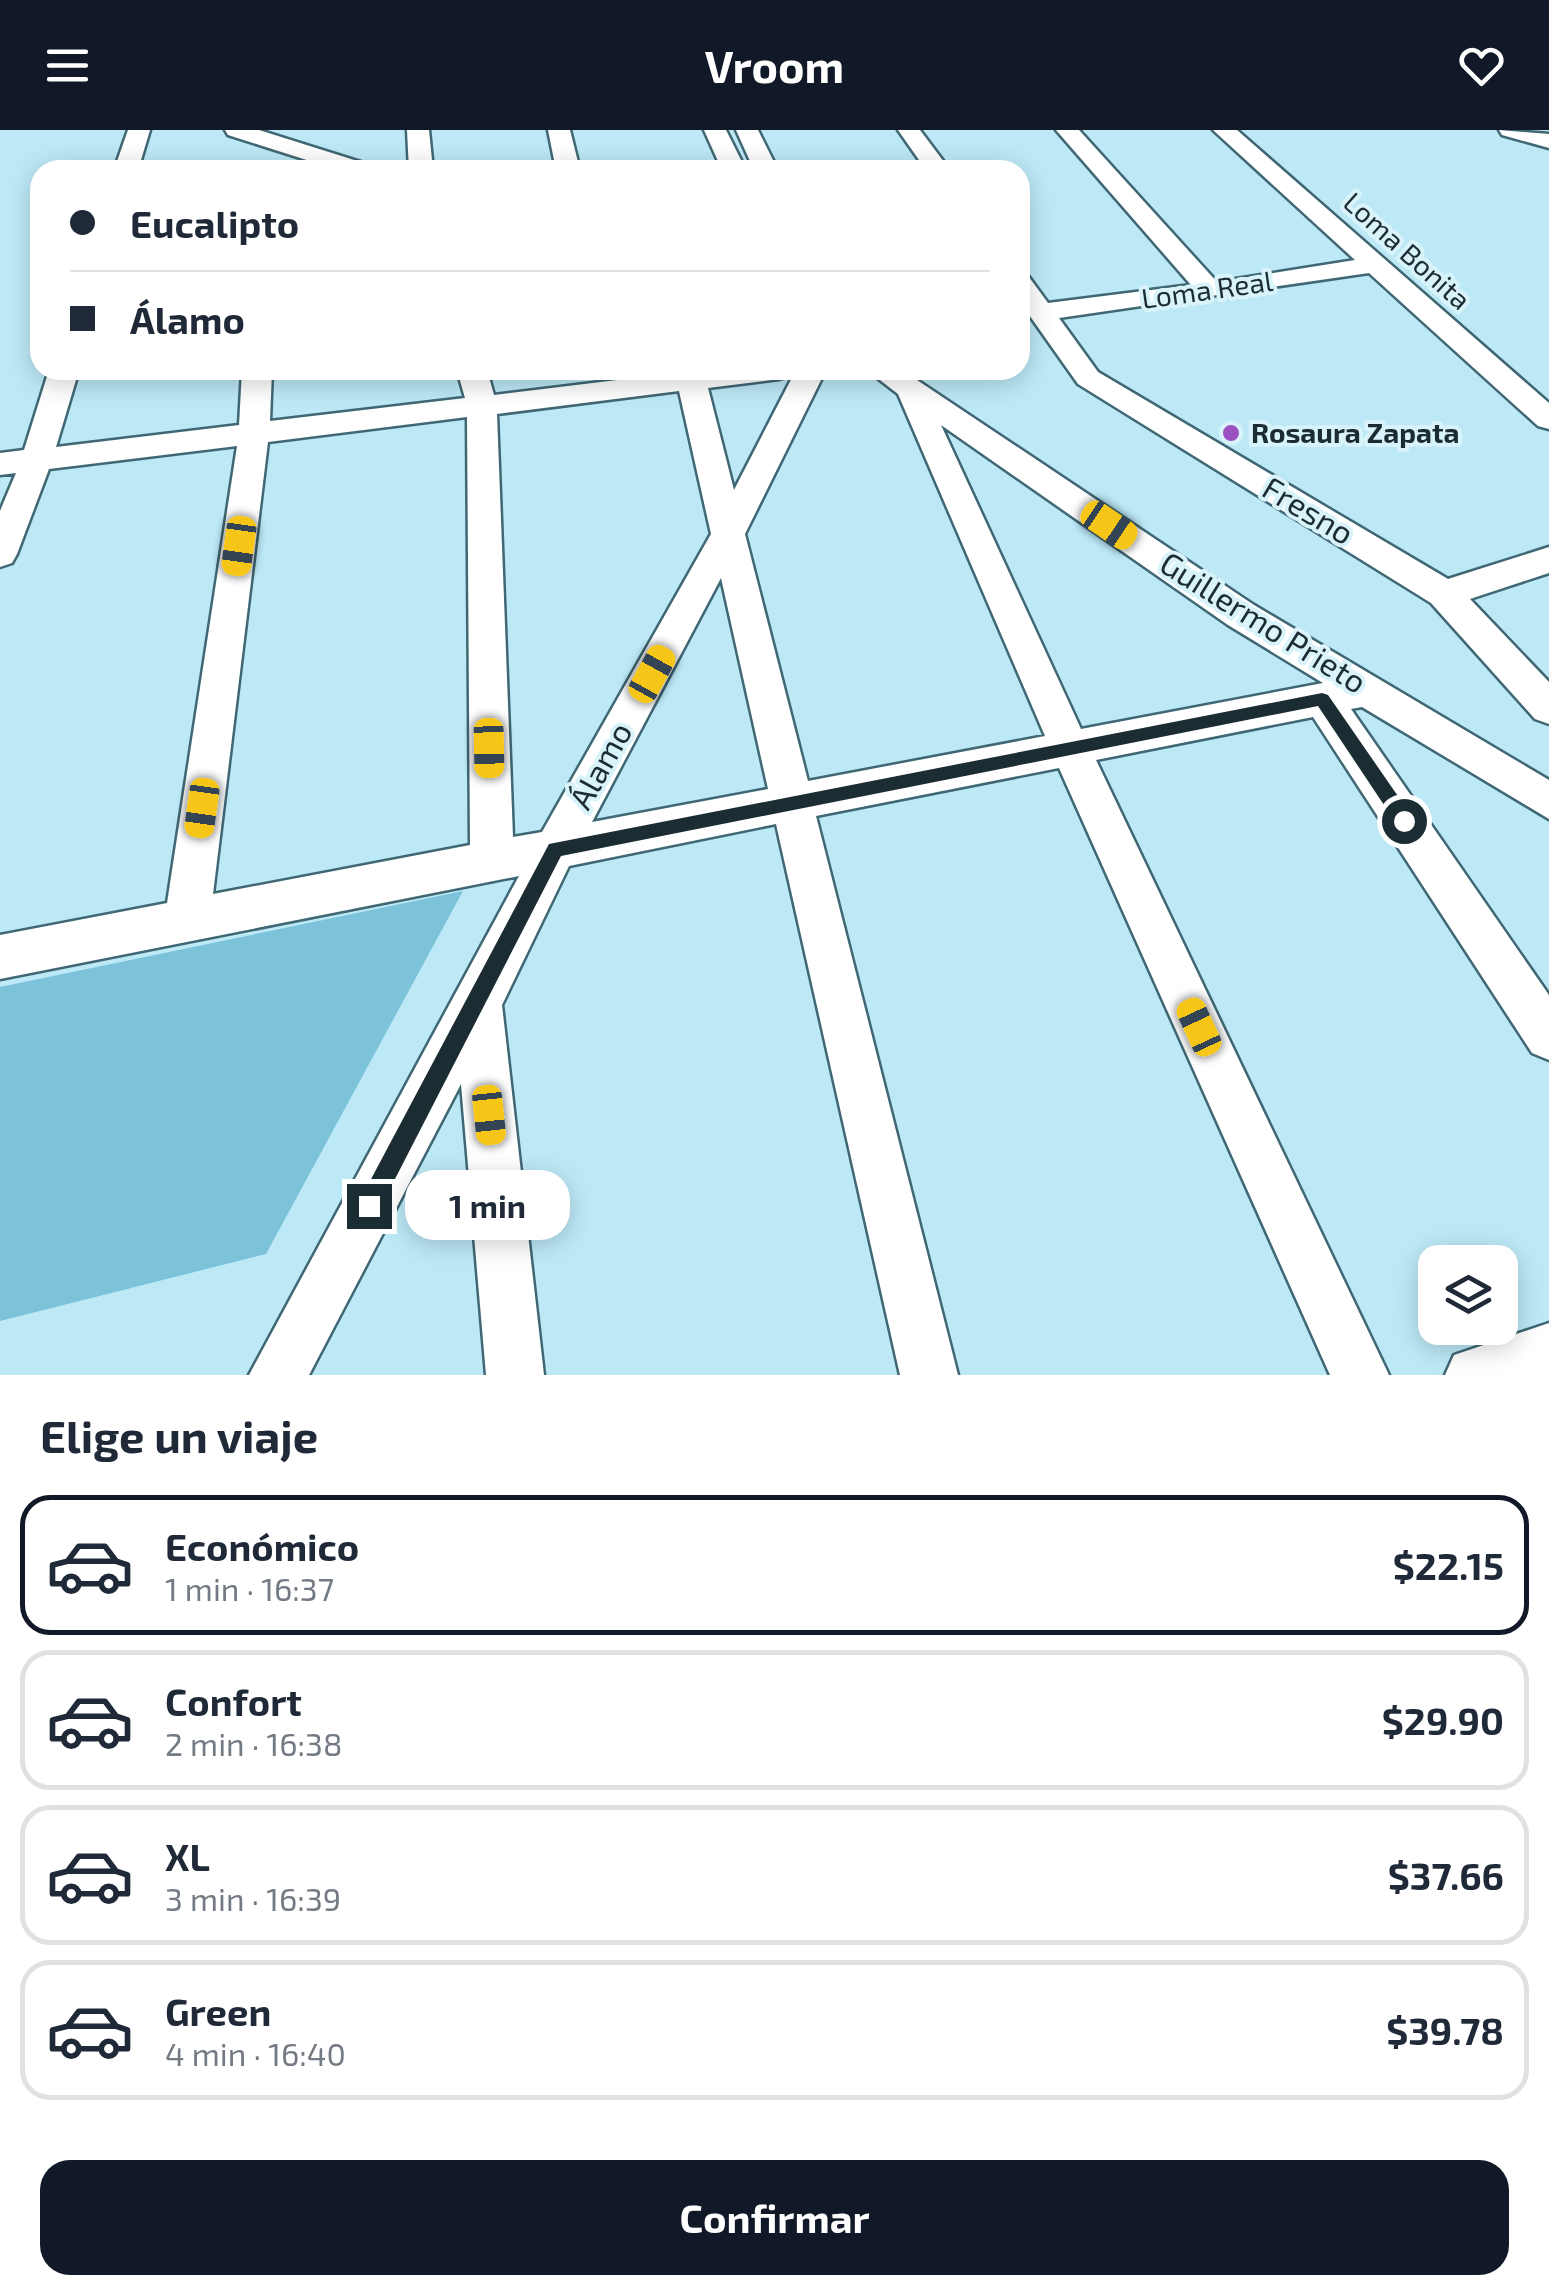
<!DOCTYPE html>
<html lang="es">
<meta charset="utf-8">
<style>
:root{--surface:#fff;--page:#f6f6f7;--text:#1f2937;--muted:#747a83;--line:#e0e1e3;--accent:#111827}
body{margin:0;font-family:"Exo 2",sans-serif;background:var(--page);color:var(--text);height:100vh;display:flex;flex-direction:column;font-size:38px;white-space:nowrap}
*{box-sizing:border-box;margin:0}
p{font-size:32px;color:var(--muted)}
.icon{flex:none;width:55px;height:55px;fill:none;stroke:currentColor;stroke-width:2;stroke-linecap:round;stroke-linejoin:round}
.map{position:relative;height:1245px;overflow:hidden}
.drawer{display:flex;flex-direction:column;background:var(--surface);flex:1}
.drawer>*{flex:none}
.banner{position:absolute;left:30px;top:30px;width:1000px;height:220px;border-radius:30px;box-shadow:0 5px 25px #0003;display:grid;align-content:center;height:220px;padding:0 40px;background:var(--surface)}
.buttons{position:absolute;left:1418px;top:1115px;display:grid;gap:20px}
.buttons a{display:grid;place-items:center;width:100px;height:100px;border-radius:20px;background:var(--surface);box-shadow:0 5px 25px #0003;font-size:50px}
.end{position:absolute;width:45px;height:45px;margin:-22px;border:12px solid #1b2c32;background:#fff;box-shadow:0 0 0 5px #fff}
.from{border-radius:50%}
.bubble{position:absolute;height:70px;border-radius:30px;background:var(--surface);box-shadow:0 5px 25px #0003;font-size:32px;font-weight:700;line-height:70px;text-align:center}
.car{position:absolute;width:30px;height:60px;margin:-30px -15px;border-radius:12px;box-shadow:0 0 8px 2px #0007;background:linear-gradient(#f5c518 24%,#345 0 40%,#f5c518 0 76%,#345 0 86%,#f5c518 0)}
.banner b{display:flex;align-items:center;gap:35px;height:95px;font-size:38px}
.banner b+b{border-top:2px solid var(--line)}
.banner i{width:25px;height:25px;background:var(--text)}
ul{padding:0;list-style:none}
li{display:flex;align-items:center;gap:30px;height:140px;margin:0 20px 15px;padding:0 20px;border:5px solid var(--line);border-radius:30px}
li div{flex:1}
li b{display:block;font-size:38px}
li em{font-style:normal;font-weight:700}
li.selected{border-color:var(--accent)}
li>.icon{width:90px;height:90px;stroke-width:1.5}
h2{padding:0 40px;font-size:45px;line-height:120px}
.action{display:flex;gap:20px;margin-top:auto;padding:20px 40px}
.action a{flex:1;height:115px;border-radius:30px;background:var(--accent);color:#fff;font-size:40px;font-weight:700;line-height:115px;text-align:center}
header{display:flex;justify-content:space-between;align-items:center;height:130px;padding:0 40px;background:var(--accent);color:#fff;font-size:45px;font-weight:700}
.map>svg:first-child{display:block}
.green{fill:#7cc3da}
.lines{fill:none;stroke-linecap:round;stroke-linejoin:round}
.minor-casing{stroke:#406874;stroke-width:5}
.minor{fill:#fff;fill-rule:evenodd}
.route{fill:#1b2c32}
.poi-dot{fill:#9c51c3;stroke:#d9f3fb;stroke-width:4}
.labels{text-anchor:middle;stroke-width:8;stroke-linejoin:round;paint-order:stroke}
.far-street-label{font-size:28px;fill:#1b2c32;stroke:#d9f3fb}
.far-poi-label{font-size:28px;font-weight:bold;fill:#1b2c32;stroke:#d9f3fb;text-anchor:start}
.street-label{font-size:32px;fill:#1b2c32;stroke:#d9f3fb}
</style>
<header><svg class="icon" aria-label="menu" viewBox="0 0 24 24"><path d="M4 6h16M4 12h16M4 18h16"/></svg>Vroom<svg class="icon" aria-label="heart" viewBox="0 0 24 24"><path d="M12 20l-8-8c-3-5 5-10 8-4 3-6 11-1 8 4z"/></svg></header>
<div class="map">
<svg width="1549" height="1245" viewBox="0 0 1549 1245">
<rect width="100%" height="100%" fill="#bde9f7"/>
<path class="green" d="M463 761 266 1124 0 1191V857Z"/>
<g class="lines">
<defs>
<path id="minor" d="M128 0H150L138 40H114Z
M225 0H259L370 35 374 40H338L228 5Z
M407 0H429L433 40H409Z
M548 0H570L580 40H556Z
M704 0H726L746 40H722Z
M736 0H758L778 40H754Z
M898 0H920L950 40H926Z
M1056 0H1079L1217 152 1355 130 1213 0H1237L1549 273V299L1538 296 1369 143 1059 188 1098 242 1448 449 1549 417V443L1470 469 1549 552V594L1535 589 1431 473 1078 254 1020 172V145L1029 147 1048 173 1191 155Z
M1499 0 1549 4V18L1502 5Z
M49 240H79L56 317 239 295 242 240H272L270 291 465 268 457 240H487L494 265 675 243 674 240H794L789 246 779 249 708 258 734 360 796 240H826L745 404 808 651 1045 606 898 264 867 240H902L1254 475 1549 650V689L1362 577 1351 579 1549 865V930L1532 923 1313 587 1096 630 1389 1245H1330L1059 638 816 686 958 1245H900L776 694 569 736 502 875 544 1245H486L461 954 309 1245H249L519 746 0 849V805L167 773 237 316 49 339 17 424 12 433 0 437V381L16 343 0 345V323L24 320ZM679 261 711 404 542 702 513 707 497 284ZM467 287 470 715 213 764 268 312ZM941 295 1228 495 1323 553 1081 599ZM721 448 768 659 592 692Z
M1549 1193V1245H1445L1454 1225Z"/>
</defs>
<use href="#minor" class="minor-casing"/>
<use href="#minor" class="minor"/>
</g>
<path class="route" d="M1322 563 1328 565 1411 685V696H1398L1318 576 561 726 377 1084 369 1087 361 1084 358 1076 361 1068 549 714Z"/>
<circle class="poi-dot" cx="1231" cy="303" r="10"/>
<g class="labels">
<g class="far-street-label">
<text transform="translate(1407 121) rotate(42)" y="10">Loma Bonita</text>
<text transform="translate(1207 160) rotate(-8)" y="10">Loma Real</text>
</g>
<g class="far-poi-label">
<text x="1251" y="313">Rosaura Zapata</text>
</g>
<g class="street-label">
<text transform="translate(1308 381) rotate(31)" y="11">Fresno</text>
<text transform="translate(1263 493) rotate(32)" y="11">Guillermo Prieto</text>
<text transform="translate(601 636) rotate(-61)" y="11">Álamo</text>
</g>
</g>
</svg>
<div class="buttons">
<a><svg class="icon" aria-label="layers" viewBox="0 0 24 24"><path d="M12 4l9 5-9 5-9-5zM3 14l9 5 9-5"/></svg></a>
</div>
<i class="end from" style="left:1404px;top:691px"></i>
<i class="end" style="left:369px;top:1076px"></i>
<div class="bubble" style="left:405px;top:1040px;width:165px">1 min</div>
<i class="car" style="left:1109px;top:395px;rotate:124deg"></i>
<i class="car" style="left:239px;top:416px;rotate:188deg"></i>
<i class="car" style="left:652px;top:544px;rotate:29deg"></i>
<i class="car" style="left:489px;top:618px;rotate:179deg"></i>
<i class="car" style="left:202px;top:678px;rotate:188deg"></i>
<i class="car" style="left:1199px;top:897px;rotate:335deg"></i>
<i class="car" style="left:489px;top:985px;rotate:174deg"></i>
<div class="banner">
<b><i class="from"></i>Eucalipto</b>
<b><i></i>Álamo</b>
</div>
</div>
<section class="drawer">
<h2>Elige un viaje</h2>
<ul>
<li class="selected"><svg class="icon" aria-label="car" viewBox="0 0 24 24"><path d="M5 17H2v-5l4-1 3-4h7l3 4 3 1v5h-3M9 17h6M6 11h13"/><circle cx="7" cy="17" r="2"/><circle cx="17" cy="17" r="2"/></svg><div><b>Económico</b><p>1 min · 16:37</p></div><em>$22.15</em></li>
<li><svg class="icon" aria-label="car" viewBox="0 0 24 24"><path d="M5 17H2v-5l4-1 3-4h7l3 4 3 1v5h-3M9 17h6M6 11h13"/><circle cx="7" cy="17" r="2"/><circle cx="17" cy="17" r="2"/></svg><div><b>Confort</b><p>2 min · 16:38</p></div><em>$29.90</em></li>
<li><svg class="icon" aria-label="car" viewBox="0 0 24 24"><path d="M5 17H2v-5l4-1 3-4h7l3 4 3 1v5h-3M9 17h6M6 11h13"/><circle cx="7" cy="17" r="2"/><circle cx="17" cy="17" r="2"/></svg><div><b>XL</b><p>3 min · 16:39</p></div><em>$37.66</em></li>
<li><svg class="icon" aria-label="car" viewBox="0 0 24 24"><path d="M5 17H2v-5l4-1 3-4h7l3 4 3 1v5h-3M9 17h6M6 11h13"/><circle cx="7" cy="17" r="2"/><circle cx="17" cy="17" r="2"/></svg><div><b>Green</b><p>4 min · 16:40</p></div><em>$39.78</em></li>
</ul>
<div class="action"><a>Confirmar</a></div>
</section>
